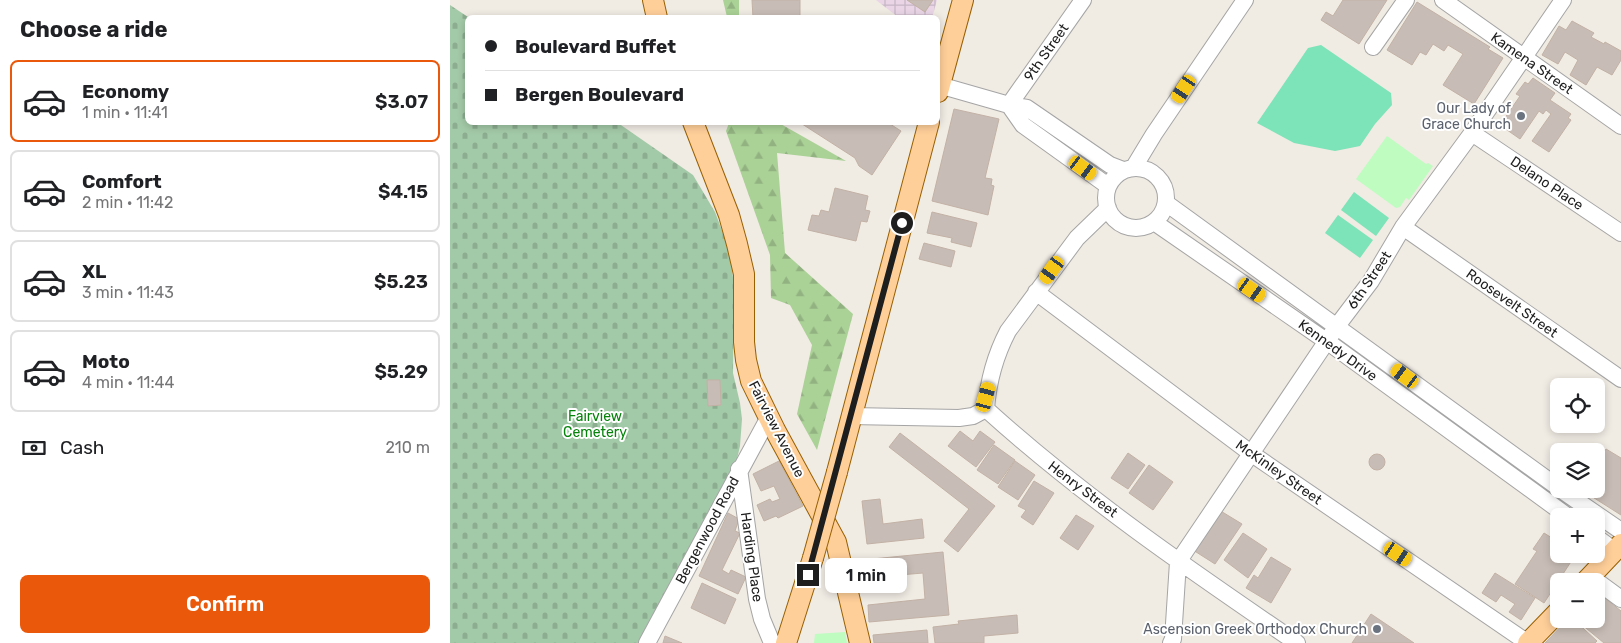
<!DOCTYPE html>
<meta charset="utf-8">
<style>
:root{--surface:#fff;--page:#f2f2f2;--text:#202124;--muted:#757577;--line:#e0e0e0;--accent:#ea580c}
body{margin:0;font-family:Rubik,sans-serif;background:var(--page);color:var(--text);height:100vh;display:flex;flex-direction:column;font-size:19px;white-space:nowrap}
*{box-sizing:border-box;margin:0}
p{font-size:16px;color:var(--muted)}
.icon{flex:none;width:28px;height:28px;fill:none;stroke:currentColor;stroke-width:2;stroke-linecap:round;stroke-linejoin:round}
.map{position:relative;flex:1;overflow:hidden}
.details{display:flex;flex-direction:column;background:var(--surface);width:450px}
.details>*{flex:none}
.banner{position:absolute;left:15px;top:15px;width:475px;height:110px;border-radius:8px;box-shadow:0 2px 8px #0003;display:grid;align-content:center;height:110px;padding:0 20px;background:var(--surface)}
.tools{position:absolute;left:1100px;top:378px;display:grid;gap:10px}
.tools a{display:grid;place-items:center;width:55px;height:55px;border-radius:8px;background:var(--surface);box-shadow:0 2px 8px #0003;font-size:25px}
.end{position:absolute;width:22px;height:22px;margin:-11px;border:6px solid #1e1e1e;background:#fff;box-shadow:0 0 0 2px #fff}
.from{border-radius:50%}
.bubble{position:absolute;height:35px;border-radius:8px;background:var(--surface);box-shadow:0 2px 8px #0003;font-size:16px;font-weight:600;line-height:35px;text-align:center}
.car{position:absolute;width:15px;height:30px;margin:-15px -8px;border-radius:6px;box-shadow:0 0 4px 1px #0007;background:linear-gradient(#f5c518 24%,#345 0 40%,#f5c518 0 76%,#345 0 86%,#f5c518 0)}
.banner b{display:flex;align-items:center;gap:18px;height:48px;font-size:19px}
.banner b+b{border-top:1px solid var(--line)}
.banner i{width:12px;height:12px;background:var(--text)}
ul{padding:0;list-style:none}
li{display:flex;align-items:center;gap:15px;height:82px;margin:0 10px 8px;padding:0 10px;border:2px solid var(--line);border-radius:8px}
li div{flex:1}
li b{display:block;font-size:19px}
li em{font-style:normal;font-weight:600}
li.current{border-color:var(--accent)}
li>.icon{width:45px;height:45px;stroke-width:1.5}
h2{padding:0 20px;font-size:22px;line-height:60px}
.pay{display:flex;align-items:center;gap:12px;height:55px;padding:0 20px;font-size:19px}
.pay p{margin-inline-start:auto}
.button{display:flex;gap:10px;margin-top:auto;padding:10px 20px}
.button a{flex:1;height:58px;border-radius:8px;background:var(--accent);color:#fff;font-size:20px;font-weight:600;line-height:58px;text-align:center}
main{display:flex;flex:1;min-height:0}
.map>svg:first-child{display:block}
.industrial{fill:url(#industrial-grid)}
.forest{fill:url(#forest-firs)}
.cemetery{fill:url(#cemetery-stones)}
.park{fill:#befcc0}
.pitch{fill:#7de3b8}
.building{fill:#c8bdb6;stroke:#c2b1a5}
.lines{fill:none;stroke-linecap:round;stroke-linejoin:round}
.minor-casing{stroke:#a5a5a5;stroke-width:18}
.major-casing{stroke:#986000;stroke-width:22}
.minor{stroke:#fff;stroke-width:16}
.major{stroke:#ffcf99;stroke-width:20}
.major-bridge-casing{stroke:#986000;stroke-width:22;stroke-linecap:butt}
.major-bridge{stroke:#ffcf99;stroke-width:20}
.route{stroke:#1e1e1e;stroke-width:6}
.worship-dot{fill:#6b7280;stroke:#fff;stroke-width:2}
.labels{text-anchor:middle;stroke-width:4;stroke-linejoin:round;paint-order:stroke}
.street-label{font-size:14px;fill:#1e1e1e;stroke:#fff}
.worship-label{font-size:14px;fill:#5b616d;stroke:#fff;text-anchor:end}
.park-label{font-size:14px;fill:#05830b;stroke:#fff}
</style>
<main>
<section class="details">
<h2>Choose a ride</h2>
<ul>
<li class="current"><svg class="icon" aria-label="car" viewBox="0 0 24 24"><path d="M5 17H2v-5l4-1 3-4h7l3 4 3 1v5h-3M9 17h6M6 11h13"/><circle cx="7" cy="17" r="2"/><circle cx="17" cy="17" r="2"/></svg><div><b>Economy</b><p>1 min · 11:41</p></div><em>$3.07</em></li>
<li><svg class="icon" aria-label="car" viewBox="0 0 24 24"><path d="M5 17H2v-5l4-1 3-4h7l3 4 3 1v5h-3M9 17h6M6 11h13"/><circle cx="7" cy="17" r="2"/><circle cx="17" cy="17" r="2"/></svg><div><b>Comfort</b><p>2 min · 11:42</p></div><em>$4.15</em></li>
<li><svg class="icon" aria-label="car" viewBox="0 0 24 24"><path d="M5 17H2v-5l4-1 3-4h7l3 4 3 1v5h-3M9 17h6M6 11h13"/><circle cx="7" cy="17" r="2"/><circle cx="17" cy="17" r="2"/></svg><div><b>XL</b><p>3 min · 11:43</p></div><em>$5.23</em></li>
<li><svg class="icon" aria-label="car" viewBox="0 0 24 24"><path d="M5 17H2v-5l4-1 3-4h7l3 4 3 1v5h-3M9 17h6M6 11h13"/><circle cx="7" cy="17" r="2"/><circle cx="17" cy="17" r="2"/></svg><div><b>Moto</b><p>4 min · 11:44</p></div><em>$5.29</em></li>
</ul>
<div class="pay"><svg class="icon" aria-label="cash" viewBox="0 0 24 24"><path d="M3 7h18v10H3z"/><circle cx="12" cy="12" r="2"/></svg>Cash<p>210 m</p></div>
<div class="button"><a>Confirm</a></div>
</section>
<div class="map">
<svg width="1171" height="643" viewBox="0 0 1171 643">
<defs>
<pattern id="industrial-grid" width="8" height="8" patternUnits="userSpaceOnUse" patternTransform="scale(1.25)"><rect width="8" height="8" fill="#e9d5e6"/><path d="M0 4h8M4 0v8" fill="none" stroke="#c7b6c5"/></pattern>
<pattern id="forest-firs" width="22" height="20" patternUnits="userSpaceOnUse" patternTransform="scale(1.25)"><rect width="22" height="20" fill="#aad196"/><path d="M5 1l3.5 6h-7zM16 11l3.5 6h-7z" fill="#92b381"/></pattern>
<pattern id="cemetery-stones" width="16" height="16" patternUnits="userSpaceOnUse" patternTransform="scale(1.25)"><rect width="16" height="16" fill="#a3caa8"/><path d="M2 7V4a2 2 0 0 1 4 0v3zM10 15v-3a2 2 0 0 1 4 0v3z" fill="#8cad90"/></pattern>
</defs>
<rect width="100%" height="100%" fill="#f0ebe3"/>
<path class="industrial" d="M426 0H487L482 18 448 17Z"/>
<path class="forest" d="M273 0H289V17H277Z
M279 123H329L396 161 327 153 335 253 403 314 367 450 347 414 362 345 340 305 321 298 320 255 276 131Z"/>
<path class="cemetery" d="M0 5 18 17V122L168 123 243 175 265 212 279 249 284 284 283 373 290 403 292 419 290 446 282 481 193 643H0Z"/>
<path class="park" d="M937 136 976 164 978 163 983 166 959 200 956 198 950 207 946 208 906 179Z
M395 632 397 643H364L365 634Z"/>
<path class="pitch" d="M871 45 941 93 942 105 925 124 910 146 885 151 844 143 807 123 858 48Z
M904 192 939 218 926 236 891 210Z
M888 215 923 240 910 258 875 233Z"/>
<path class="building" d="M302 0H350V18H303Z
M457 0H483L475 12Z
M893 0H937L909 44 871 20 876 12 883 16Z
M967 2 1040 47 1038 49 1053 58 1024 104 993 85 1013 54 998 45 994 51 983 44 976 55 970 52 962 65 937 50Z
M1122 21 1144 33 1141 37 1154 44 1155 42 1171 51V60L1162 75 1147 67 1136 85 1120 75 1128 60 1115 52 1108 64 1092 55 1109 26 1116 30Z
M1083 78 1105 93 1100 100 1121 114 1118 118 1121 120 1099 152 1082 141 1101 114 1096 110 1093 114 1089 111 1070 139 1050 125 1070 96 1066 94 1075 82 1078 84Z
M504 109 549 119 535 178 542 179 541 185 544 186 538 215 482 201Z
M349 122H437L451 131 422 175 409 166 405 158Z
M385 188 418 196 415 210 420 211 417 222 411 221 406 241 358 230 362 215 369 216 371 210 379 212Z
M482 212 527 223 521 247 501 242 502 238 477 233Z
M474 243 505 251 501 267 469 259Z
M257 380H270L271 405 258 406Z
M510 431 523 441 530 431 545 442 526 467 498 446Z
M450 433 545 506 508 552 494 541 519 509 439 447Z
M544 445 565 460 548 484 527 470Z
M1156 449 1171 458V515L1130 489H1146V464Z
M678 453 695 465 678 489 661 478Z
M919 462a8 8 0 1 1 16 0a8 8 0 1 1-16 0Z
M329 461 353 506 328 518 326 516 314 521 307 505 320 499 322 502 330 499 324 486 311 491 303 474Z
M565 461 585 475 568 500 548 487Z
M699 465 723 482 703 510 679 493Z
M584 481 604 493 583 525 571 517 576 510 568 506Z
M430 499 433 524 472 519 474 538 417 544 412 501Z
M769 510 792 524 765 564 743 550Z
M278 513 289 519 285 531 290 533 272 570 279 574 281 570 296 577 288 594 249 576Z
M626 515 644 526 628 550 610 538Z
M1109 528V554H1126L1094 603 1065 584 1087 551 1083 549 1094 533 1102 538Z
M793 533 817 549 798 578 774 560Z
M493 552 499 615 419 622 418 605 475 599 473 573 414 578 412 560Z
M821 557 841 569 821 603 796 588 804 575 808 578Z
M1045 573 1085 598 1071 620 1059 612 1065 604 1051 595 1046 602 1032 593Z
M252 583 286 599 275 624 241 608Z
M1146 591 1171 611V643H1154L1125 619H1146Z
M921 614 964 643H902Z
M567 615 568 633 534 636V643H485L483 627 509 624 508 621Z
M1118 619H1123L1147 641 1145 643H1095Z
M477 630 478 643H424L423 635Z
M215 636 232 643H213Z"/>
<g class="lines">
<defs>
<path id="minor" d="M993 0 1171 126
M923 47 956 0
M489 85 559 105 577 108 660 165 673 170
M559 105 573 125 658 186
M559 105 633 0
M1022 133 1171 233
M684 167 704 134 795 0
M656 198a30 30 0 1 1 60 0a30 30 0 1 1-60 0Z
M716 203 1109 488
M704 222 882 345 1117 516
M953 227 1171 379
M586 292 802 454 1078 643
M536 409C538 383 546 354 558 331L627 238 658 208
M400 416 509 418 523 416 536 409C632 496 740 570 847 643
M289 469 307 599 312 619 322 643
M1110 489 1171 531
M1146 537 1165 551
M1141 577 1171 599
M197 643 319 417
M721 643 723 639 728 562 887 326 921 281 953 227 1022 133 1113 0"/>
<path id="major" d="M203 0 207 18
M488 92 513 0
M243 122 279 215 287 244 294 274V342L296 360 301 381 325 430 386 542 410 643
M387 472 479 122
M1136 581 1171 544
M336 643 363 558
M1078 643 1109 611"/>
</defs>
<use href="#minor" class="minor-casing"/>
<use href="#major" class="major-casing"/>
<use href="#minor" class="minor"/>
<use href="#major" class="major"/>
<defs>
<path id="major-bridge" d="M363 558 387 472"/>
</defs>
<use href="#major-bridge" class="major-bridge-casing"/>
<use href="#major-bridge" class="major-bridge"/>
</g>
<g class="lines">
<path class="route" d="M358 575 452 223"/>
</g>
<g class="worship-dot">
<circle cx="1071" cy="116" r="5"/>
<circle cx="927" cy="629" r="5"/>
</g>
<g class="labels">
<g class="street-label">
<text transform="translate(596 52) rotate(-55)" y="5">9th Street</text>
<text transform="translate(1082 63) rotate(35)" y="5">Kamena Street</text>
<text transform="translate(1097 183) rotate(34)" y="5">Delano Place</text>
<text transform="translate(919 280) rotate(-56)" y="5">6th Street</text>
<text transform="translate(1062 303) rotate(35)" y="5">Roosevelt Street</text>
<text transform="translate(888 350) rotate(36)" y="5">Kennedy Drive</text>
<text transform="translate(327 429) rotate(63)" y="5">Fairview Avenue</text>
<text transform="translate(829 472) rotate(35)" y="5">McKinley Street</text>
<text transform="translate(633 489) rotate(37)" y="5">Henry Street</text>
<text transform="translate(257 530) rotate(-62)" y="5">Bergenwood Road</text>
<text transform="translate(302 557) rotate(82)" y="5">Harding Place</text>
</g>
<g class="worship-label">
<text x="1061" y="113">Our Lady of<tspan x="1061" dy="16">Grace Church</tspan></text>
<text x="917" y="634">Ascension Greek Orthodox Church</text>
</g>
<g class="park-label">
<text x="145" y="421">Fairview<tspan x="145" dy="16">Cemetery</tspan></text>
</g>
</g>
</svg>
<div class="tools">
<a><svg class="icon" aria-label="locate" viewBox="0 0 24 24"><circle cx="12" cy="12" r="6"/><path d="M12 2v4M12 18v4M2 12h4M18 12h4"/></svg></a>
<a><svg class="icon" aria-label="layers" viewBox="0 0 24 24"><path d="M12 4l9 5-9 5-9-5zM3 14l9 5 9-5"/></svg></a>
<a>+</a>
<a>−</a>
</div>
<i class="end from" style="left:452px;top:223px"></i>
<i class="end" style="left:358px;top:575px"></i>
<div class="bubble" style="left:375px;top:558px;width:82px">1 min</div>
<i class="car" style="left:734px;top:89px;rotate:214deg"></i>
<i class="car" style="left:633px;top:168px;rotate:126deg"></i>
<i class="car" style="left:602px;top:270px;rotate:216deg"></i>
<i class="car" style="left:802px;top:290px;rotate:125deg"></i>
<i class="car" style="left:955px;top:376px;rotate:306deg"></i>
<i class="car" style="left:536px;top:397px;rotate:15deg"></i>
<i class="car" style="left:948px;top:554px;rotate:124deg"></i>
<div class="banner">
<b><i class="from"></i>Boulevard Buffet</b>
<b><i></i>Bergen Boulevard</b>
</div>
</div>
</main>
